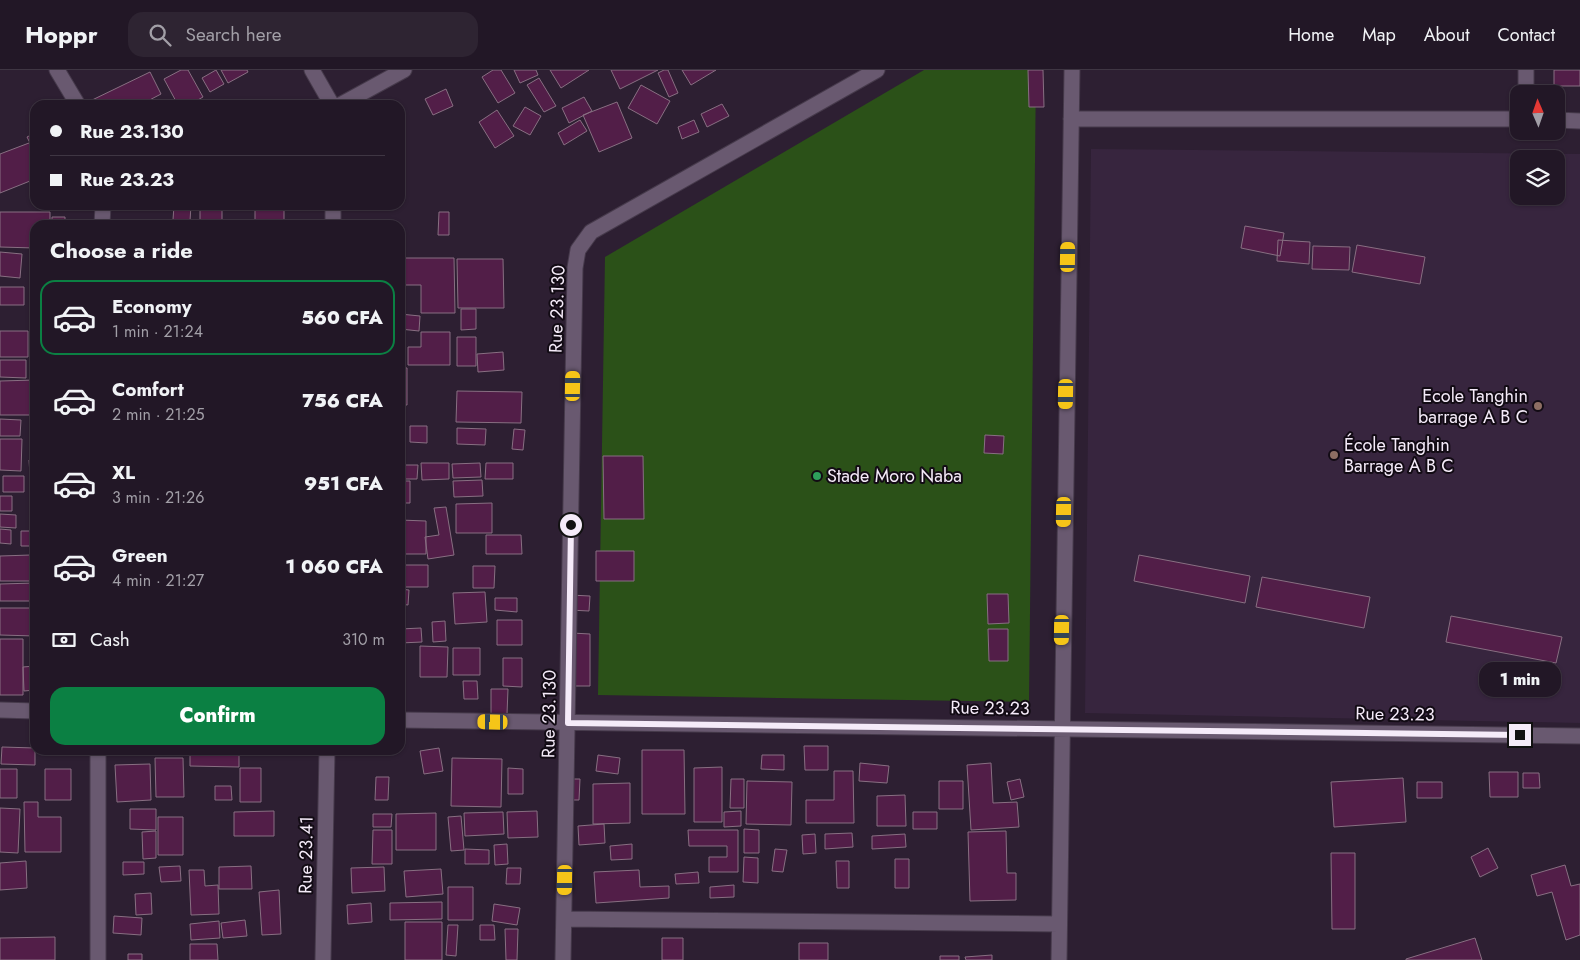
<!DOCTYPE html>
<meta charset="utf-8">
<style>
:root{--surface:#221726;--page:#2e2432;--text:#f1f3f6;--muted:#a29fa7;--line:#3f3643;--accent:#0b8043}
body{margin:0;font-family:Jost,sans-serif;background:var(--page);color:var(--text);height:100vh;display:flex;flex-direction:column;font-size:19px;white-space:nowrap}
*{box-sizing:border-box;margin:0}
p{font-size:16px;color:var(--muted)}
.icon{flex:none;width:28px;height:28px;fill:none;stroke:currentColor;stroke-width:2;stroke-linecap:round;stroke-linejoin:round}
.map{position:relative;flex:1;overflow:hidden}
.panel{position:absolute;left:30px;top:150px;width:375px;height:535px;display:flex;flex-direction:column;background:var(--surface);border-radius:15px;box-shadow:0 1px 4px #0004,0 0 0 1px var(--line)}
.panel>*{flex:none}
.hud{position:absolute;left:30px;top:30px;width:375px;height:110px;border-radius:15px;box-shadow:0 1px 4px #0004,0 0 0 1px var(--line);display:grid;align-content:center;height:110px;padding:0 20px;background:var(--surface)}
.needle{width:32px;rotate:358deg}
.buttons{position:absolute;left:1510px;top:15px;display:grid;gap:10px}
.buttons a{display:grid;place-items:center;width:55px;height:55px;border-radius:10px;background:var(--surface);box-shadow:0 1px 4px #0004,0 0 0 1px var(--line);font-size:25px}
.end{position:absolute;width:22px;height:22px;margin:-11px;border:6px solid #f5ebf9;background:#111;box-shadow:0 0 0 2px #111}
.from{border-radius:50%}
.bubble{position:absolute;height:35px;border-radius:15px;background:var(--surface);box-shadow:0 1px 4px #0004,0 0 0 1px var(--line);font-size:16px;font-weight:800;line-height:35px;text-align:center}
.car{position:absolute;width:15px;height:30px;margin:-15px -8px;border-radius:6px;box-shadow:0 0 4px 1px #0007;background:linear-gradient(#f5c518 24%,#345 0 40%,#f5c518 0 76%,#345 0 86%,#f5c518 0)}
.hud b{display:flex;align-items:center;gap:18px;height:48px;font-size:19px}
.hud b+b{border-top:1px solid var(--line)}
.hud i{width:12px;height:12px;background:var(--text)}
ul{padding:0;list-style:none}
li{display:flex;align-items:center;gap:15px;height:75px;margin:0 10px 8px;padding:0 10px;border:2px solid transparent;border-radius:15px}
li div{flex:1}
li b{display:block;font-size:19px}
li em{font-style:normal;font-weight:800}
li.current{border-color:var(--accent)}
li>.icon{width:45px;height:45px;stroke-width:1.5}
h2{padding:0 20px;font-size:22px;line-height:60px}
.pay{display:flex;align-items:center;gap:12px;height:55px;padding:0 20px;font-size:19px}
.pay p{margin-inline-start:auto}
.action{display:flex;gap:10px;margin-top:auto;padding:10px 20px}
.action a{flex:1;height:58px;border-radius:15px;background:var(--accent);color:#fff;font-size:20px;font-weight:800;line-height:58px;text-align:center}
header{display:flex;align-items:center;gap:30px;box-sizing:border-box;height:70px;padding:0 25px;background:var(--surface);border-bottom:1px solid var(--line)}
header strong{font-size:24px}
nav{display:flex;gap:28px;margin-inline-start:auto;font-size:18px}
.search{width:350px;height:45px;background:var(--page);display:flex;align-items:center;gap:12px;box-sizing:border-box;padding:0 18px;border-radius:15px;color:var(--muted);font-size:19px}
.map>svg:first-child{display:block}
.built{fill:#37253e;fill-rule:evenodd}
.green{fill:#2b5118}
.building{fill:#521e48;stroke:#886f82}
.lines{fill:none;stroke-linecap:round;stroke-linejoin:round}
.minor-casing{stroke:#463a4b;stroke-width:17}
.minor{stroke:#695970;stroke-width:15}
.route{stroke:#f5ebf9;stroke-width:6}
.education-dot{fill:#8d6e63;stroke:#120b14;stroke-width:2}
.leisure-dot{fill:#2e9e5b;stroke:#120b14;stroke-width:2}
.labels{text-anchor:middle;stroke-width:4;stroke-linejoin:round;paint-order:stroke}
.street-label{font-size:18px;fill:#f5ebf9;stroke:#120b14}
.poi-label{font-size:18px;fill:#f5ebf9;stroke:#120b14;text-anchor:start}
</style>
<header>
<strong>Hoppr</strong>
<div class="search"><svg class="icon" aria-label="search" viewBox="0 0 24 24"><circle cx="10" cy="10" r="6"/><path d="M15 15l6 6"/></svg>Search here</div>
<nav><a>Home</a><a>Map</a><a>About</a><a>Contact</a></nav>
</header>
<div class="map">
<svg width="1580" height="890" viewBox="0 0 1580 890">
<rect width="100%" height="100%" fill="#2d1f32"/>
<path class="built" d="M1091 79 1580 84V653L1085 643ZM1519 89H1556V126H1519Z"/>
<path class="green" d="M924 0H1036L1029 632 598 625 605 187Z"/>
<path class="building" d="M181 0H188L203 27 189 35H178L164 9Z
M216 0 224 14 210 22 202 8Z
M221 0H247L248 2 228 13Z
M493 0H501L515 23 498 33 482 7Z
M514 0H536L538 5 520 13Z
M550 0H589L561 18Z
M611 0H658L620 19Z
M664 0H668L678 23 669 27 658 3Z
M682 0H716L691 15Z
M1028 0H1043L1044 37H1029Z
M1554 0H1580V16H1554Z
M150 2 161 24 140 35H89L88 32Z
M539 8 556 36 544 42 527 15Z
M641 15 670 31 657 54 628 38Z
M446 19 453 36 433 45 425 29Z
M584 27 592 41 569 53 562 38Z
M617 32 632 68 599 82 583 45Z
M722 34 729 46 707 57 701 44Z
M525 37 541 46 530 65 513 56Z
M497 40 514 66 495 78 479 52Z
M580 50 587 61 564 75 558 63Z
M694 50 699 62 682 69 678 57Z
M35 63V83L27 67Z
M29 73 35 88V109L0 123V84Z
M174 135H191L190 151 173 150Z
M200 135H222V154H200Z
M255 135H284V154H255Z
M0 142H50V155H35V178L0 177Z
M439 142H449V165H438Z
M52 147H65V155H52Z
M1245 156 1284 163 1280 186 1241 178Z
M1278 170 1310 172 1309 194 1277 191Z
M1357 175 1425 187 1420 214 1352 202Z
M1313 176 1350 177 1349 200 1312 199Z
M0 182 22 184 20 208 0 206Z
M400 188H454L455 243H421V215H400Z
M457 189H503L504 238H458Z
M0 217H24V235H0Z
M461 239H476V259L461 260Z
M400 244 420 246 419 261 400 259Z
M0 261H28V287H0Z
M421 262H450V295H408V277H421Z
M457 267H476V296H457Z
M503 282 504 300 478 302 477 284Z
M0 290H26V308L0 307Z
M400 297 407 298V335H400Z
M35 310V345H0V311Z
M457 321 522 322 521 353 456 352Z
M0 349 21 350 20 366H0Z
M410 356H427V373L410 372Z
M457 358 486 359 485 375 457 374Z
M514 359 525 360 523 380 512 379Z
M985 365 1004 366 1003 384 984 383Z
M0 369H22L21 401 0 400Z
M603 386H643L644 449H604Z
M29 390H35V404L30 405Z
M421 393H449V409L422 410Z
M480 393 481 407 453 408 452 394Z
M486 393H513V409H485Z
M400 395H418L417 409H400Z
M3 406H24V422H3Z
M482 410 483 426 454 427 453 411Z
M400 411H410V433H400Z
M0 426H12V441H0Z
M492 433V463H456V434Z
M446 437 454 485 428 489 425 467 439 465 434 438Z
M0 444 16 445V458L0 457Z
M400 450 426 451V484H400Z
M0 459 11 460V474L0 473Z
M21 461H35V476H21Z
M486 465H521L522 484H486Z
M596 481H634V511H596Z
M31 485V511H0V486Z
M1139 485 1250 506 1245 533 1134 511Z
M400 495H428V517H400Z
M473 496H495L494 518H473Z
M1262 507 1370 527 1364 558 1256 537Z
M35 513V531H0V514Z
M400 519 409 520 408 535 400 534Z
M485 522 487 552 455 554 453 523Z
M987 524H1008L1009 553 988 554Z
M570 525 590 526 589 541 569 540Z
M495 528H517V542L495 540Z
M0 538H35V566L0 565Z
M1451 546 1562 567 1556 593 1446 572Z
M497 550H522V575H497Z
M445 551 446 571 433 572 432 552Z
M421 558 422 572 400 573V559Z
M988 559H1008V591H989Z
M572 563 590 564V616H572Z
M0 569H23V625H0Z
M420 576 448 577 447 607H420Z
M453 578H480V605H453Z
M503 588H522V617L503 616Z
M35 596V620L24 621 23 597Z
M463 611H477L478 629H464Z
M491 619H508L507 644H491Z
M804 676H828V700H805Z
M2 677 35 678V695L1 694Z
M439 678 443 701 424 704 420 681Z
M642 680H684L685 744H642Z
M190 681 239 682V697L190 696Z
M598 685 620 688 618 704 596 701Z
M762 685H784V700L761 699Z
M155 688H183L184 727H156Z
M452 688 502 689 501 737 451 736Z
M860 693 889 696 887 713 859 711Z
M991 693 993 733 1017 732 1019 757 971 760 967 695Z
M150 694 151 730 117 732 115 695Z
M722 697V752H694V698Z
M240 698H261V732H240Z
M508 698 523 699V724H508Z
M0 699H17V728H0Z
M45 699H71V730H45Z
M834 701H853L854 753H806V730H834Z
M1489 702H1518V727H1490Z
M1523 703H1539L1540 718H1523Z
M376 707H389L388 730H375Z
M1403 708 1406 752 1334 757 1331 712Z
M568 709H580L579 730H567Z
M731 709H744V738H730Z
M1020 709 1024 727 1011 730 1007 712Z
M747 711 792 712 791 755 746 754Z
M939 711H963V739H939Z
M1417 712H1442V728H1417Z
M630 713V753L593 754V714Z
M215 716H231L232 730H215Z
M905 725 906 756H877V726Z
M24 732H38V747H61V782H25Z
M0 738 20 739 18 783 0 782Z
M130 739H156V760L130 759Z
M274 741V766H234V742Z
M537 741 538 767 508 768 507 742Z
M741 741V756L724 757V742Z
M503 742 504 764 465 766 464 743Z
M913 742H937V759H913Z
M436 743V780H396V744Z
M373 744H392L391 757H373Z
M461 746 464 780 451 781 448 747Z
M158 747H183V785H158Z
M604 754 605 773 579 775 578 756Z
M744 759 759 760V783H744Z
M373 760H392V794H372Z
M688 760H738V802H709V787H727V776H689Z
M156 761V788L143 789 142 762Z
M1006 761 1007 803H1016V830L970 831 968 762Z
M852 763 853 777 825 779V764Z
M815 764 816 783 803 784 802 765Z
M905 764 906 777 872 779V766Z
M507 774 508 794 495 795 494 775Z
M632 774V789L611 790 610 776Z
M1488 778 1498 798 1480 807 1471 787Z
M465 779 489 780V794H465Z
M775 779 787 780 783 802 772 801Z
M1331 783H1355V859H1332Z
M744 787 758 788V813L743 812Z
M895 789H909V818H895Z
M26 791 27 818 0 820V793Z
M836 791H849V818H837Z
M123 792H144V804L123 805Z
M1565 795 1571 816 1580 814V865L1566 870 1552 822 1537 826 1531 805Z
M180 796 181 811 161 812 159 797Z
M251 796 252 819H219V797Z
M384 797 385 821 352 823 351 798Z
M507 798H521L520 814H506Z
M441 799 443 824 406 827 404 801Z
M189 800H204L205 816 218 815 219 844 191 845Z
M639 800 640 817 669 816V828L596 833 594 802Z
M698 802 699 813 676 814 675 804Z
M734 815V827L710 828V817Z
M448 817H473V850H448Z
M279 820 281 864 262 865 259 822Z
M151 823 152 844 136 845 135 824Z
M442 832V849L390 850V833Z
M371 833 372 852 348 854 347 835Z
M494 834 520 838 517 855 492 851Z
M114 846 142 848 141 865 113 863Z
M245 850 247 866 223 868 221 853Z
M219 851 220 868 191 870 190 854Z
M405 852H442V890H405Z
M448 855H458L456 886 446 885Z
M480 855H494L495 870H480Z
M505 859H518L517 890H506Z
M55 867V890H0V868Z
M662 868H683V890H662Z
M1475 868 1482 890H1406V889Z
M799 873H828V890H799Z
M190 874H217L218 890H190Z
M128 884H142V890H128Z
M992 885V890H966L965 887Z
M940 886H959V890H940Z"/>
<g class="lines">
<defs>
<path id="minor" d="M57 0 78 35
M312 0 332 35
M1526 24V0
M340 35 404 0
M1071 49H1519
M1556 50 1580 51
M102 155 103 135
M333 155V135
M0 640 35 641
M400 650 1580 666
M98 680V890
M564 849 1059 854
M323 890 327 680
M563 890 575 198 578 180 591 162 877 0
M1059 890 1072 0"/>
</defs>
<use href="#minor" class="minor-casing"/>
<use href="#minor" class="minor"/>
</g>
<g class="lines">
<path class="route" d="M571 455 568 653 1520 665"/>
</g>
<g class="education-dot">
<circle cx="1538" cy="336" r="5"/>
<circle cx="1334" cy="385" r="5"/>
</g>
<circle class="leisure-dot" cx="817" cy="406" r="5"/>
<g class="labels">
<g class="street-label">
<text transform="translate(557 239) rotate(-88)" y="6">Rue 23.130</text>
<text transform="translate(990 638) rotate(1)" y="6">Rue 23.23</text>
<text transform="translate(549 644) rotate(-89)" y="6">Rue 23.130</text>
<text transform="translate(1395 644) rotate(1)" y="6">Rue 23.23</text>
<text transform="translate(306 785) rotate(-89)" y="6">Rue 23.41</text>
</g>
<g class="poi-label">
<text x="1528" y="332" text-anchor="end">Ecole Tanghin<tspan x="1528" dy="21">barrage A B C</tspan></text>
<text x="1344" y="381">École Tanghin<tspan x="1344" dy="21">Barrage A B C</tspan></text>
<text x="827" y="412">Stade Moro Naba</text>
</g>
</g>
</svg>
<div class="buttons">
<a><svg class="needle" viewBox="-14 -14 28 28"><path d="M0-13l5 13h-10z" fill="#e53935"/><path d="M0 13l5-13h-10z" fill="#a29fa7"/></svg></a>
<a><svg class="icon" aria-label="layers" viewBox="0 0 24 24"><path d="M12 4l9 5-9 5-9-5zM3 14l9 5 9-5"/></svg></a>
</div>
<i class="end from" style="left:571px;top:455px"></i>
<i class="end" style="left:1520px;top:665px"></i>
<div class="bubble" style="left:1479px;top:592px;width:82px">1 min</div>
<i class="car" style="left:1068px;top:187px;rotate:1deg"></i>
<i class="car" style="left:573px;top:316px;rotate:1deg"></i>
<i class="car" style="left:1066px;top:324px;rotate:181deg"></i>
<i class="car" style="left:1064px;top:442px;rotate:181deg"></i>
<i class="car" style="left:1062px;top:560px;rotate:181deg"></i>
<i class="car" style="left:493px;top:652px;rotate:271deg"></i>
<i class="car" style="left:565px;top:810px;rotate:181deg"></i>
<div class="hud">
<b><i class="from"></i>Rue 23.130</b>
<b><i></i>Rue 23.23</b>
</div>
<section class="panel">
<h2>Choose a ride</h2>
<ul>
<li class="current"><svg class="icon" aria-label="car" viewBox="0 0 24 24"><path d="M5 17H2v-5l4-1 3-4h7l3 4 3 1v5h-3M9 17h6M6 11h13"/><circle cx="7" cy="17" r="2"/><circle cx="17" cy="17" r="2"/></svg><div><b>Economy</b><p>1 min · 21:24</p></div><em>560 CFA</em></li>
<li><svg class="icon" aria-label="car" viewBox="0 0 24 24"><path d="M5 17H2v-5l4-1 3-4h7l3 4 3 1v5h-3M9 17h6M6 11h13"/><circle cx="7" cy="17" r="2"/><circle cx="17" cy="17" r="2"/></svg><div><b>Comfort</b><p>2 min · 21:25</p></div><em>756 CFA</em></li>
<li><svg class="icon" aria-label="car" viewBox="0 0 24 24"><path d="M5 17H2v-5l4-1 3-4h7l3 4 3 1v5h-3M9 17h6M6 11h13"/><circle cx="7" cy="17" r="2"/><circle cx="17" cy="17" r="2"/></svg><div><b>XL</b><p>3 min · 21:26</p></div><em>951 CFA</em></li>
<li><svg class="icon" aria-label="car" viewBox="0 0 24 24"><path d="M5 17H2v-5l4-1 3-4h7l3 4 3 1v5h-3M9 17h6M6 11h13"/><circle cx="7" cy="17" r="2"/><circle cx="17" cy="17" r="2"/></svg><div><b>Green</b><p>4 min · 21:27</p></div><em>1 060 CFA</em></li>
</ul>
<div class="pay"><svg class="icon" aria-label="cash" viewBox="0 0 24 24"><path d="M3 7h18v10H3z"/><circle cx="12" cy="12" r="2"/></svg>Cash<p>310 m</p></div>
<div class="action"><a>Confirm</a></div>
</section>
</div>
